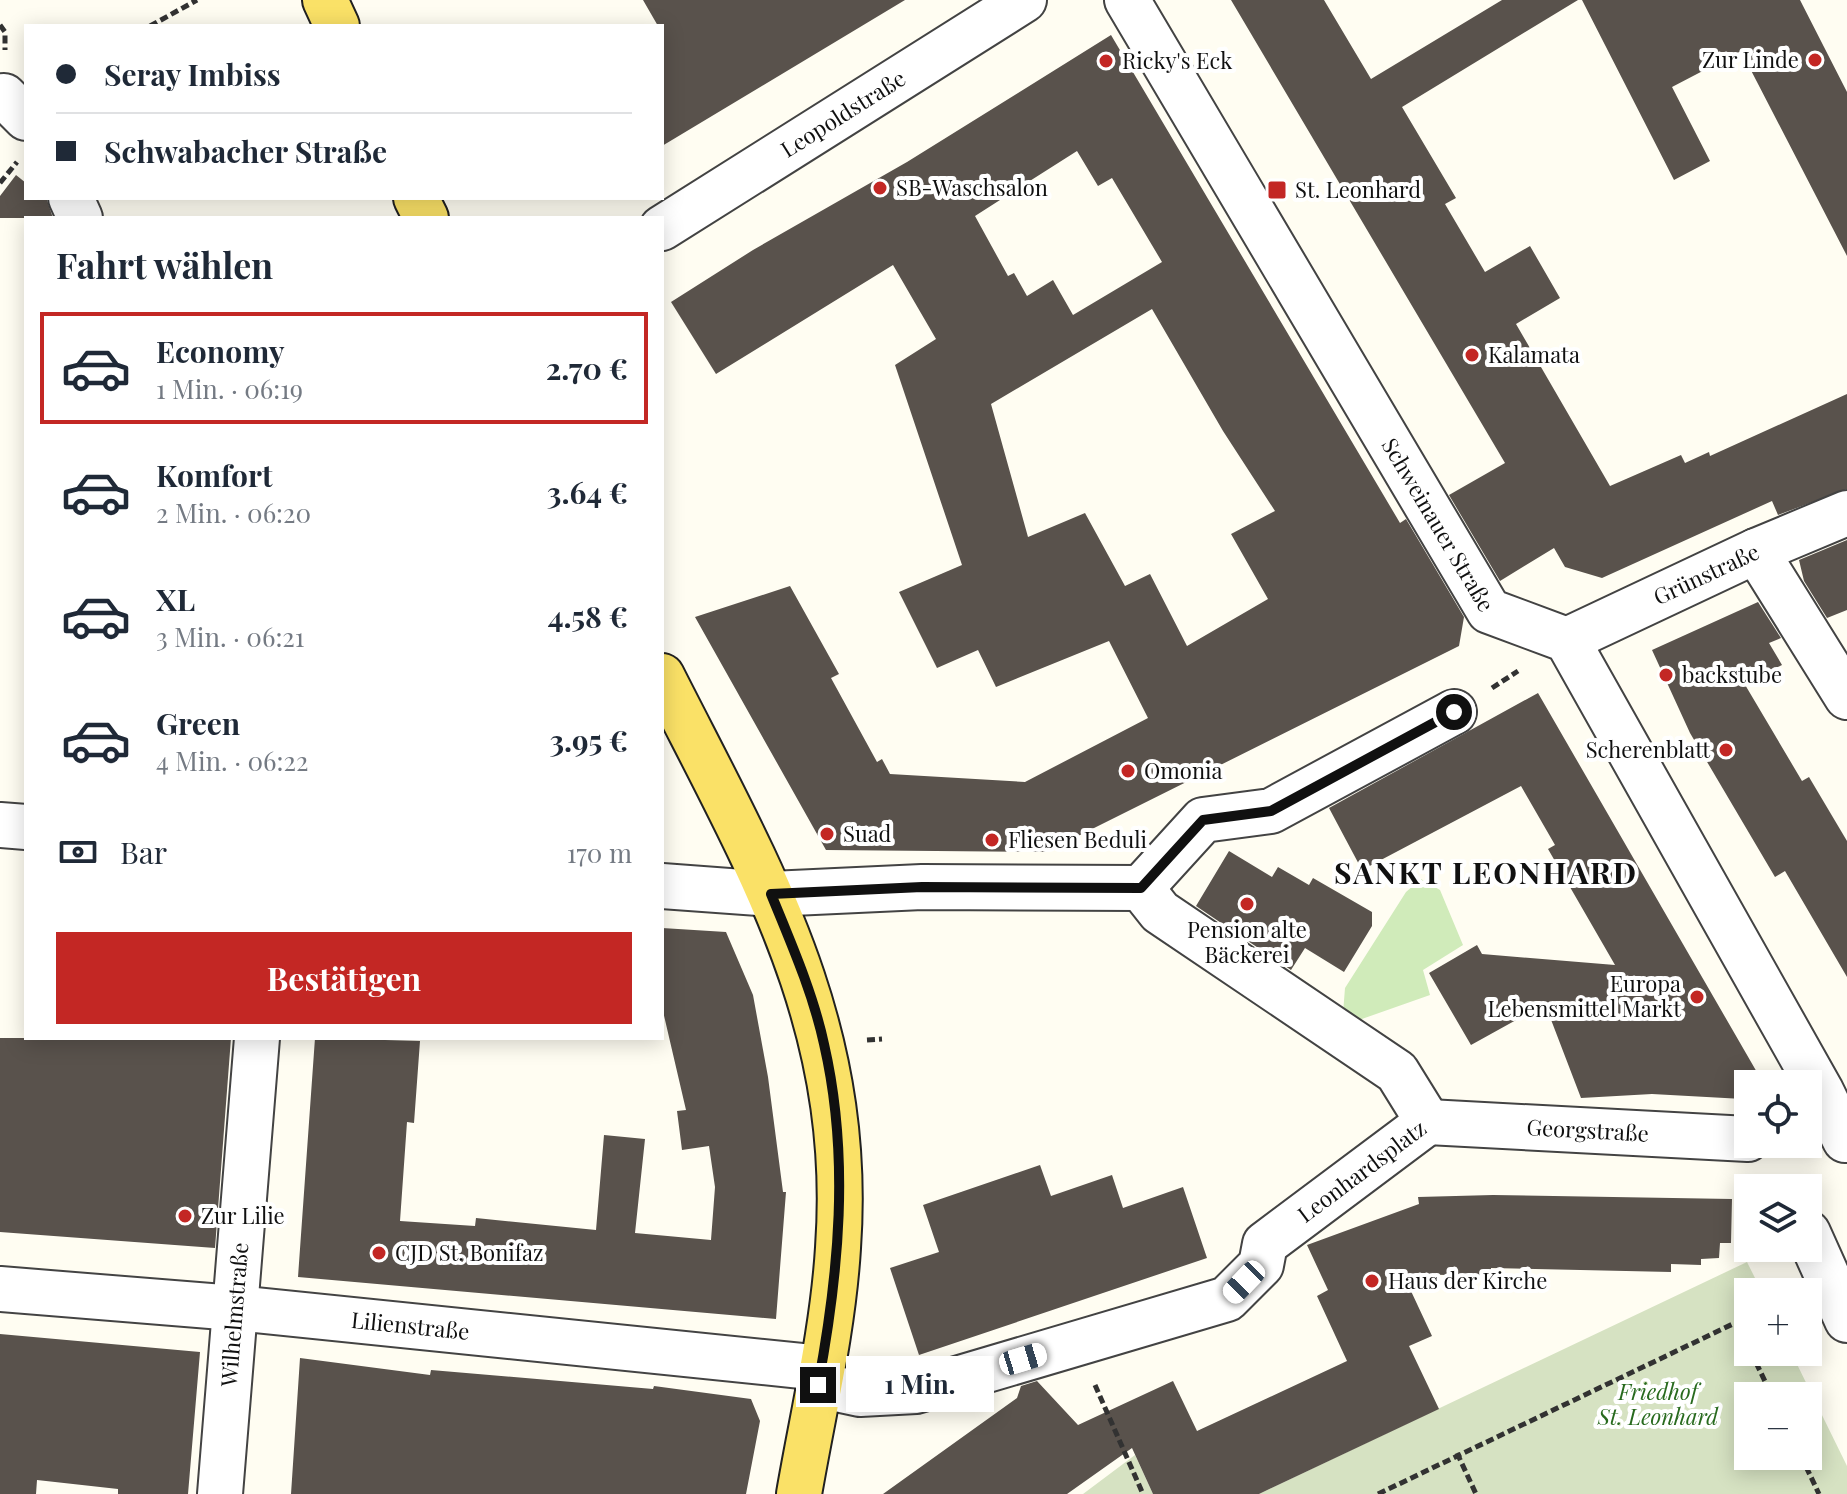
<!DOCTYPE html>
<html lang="de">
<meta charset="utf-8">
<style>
:root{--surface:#fff;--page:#f2f2f3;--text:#1f2937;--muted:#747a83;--line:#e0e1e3;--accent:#c32724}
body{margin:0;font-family:"Playfair Display",serif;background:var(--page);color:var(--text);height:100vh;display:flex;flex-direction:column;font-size:30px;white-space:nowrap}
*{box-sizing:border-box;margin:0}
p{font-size:26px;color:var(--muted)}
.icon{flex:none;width:44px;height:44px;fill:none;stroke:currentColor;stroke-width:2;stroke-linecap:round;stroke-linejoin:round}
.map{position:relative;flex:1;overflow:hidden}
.panel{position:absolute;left:24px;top:216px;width:640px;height:824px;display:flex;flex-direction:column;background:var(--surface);border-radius:0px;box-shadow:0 4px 20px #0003}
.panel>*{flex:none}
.guide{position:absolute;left:24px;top:24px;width:640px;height:176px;border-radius:0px;box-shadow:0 4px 20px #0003;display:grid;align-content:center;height:176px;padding:0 32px;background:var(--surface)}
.buttons{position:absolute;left:1734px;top:1070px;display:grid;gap:16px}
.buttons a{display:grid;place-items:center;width:88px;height:88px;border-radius:0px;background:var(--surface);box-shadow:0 4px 20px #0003;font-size:40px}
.end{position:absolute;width:36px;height:36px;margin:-18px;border:10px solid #101010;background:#fff;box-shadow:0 0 0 4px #fff}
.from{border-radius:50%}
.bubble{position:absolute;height:56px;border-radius:0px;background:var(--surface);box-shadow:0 4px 20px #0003;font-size:26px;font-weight:700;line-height:56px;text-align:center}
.car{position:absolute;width:24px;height:48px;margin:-24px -12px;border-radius:10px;box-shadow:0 0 6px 2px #0007;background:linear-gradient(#fff 24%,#345 0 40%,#fff 0 76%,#345 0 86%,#fff 0)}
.guide b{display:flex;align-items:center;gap:28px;height:76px;font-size:30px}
.guide b+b{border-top:2px solid var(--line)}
.guide i{width:20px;height:20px;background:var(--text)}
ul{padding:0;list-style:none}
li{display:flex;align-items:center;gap:24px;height:112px;margin:0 16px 12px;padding:0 16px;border:4px solid transparent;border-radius:0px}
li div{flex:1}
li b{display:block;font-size:30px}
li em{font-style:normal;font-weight:700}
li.selected{border-color:var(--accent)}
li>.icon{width:72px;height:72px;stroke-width:1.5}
h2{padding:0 32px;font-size:36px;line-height:96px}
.pay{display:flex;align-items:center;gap:20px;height:88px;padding:0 32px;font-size:30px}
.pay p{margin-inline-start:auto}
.action{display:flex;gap:16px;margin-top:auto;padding:16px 32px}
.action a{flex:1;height:92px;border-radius:0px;background:var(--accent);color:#fff;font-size:32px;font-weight:700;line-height:92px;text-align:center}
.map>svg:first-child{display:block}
.green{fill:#d0ebba}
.cemetery{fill:#d6e2c2;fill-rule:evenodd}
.building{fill:#59524c;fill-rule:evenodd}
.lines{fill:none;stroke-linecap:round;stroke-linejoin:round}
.minor-casing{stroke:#434343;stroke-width:48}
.major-casing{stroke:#212121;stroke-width:48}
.path{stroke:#323232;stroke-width:5;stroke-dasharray:8 4;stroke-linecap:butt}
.minor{stroke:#fff;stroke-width:44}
.major{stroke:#fae167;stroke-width:44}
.route{stroke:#101010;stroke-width:10}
.poi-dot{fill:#c32724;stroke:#fff;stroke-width:3}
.labels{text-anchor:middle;stroke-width:8;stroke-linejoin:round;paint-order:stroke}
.poi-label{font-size:22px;fill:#101010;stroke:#fff;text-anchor:start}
.street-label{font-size:22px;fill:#101010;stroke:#fff}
.park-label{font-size:22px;font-style:italic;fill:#286a1e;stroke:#fff}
.district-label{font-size:30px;font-weight:bold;letter-spacing:2px;fill:#101010;stroke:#fff}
</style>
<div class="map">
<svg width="1847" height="1494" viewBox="0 0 1847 1494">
<rect width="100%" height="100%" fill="#fffdf2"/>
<path class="green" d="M1421 879 1440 890 1463 945 1423 970 1430 995 1342 1026 1345 988 1406 892Z"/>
<path class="cemetery" d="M1747 1262 1762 1292H1748V1352H1791L1847 1466V1494H1259ZM1748 1396H1808V1456H1748Z
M1135 1455 1153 1494H1083Z"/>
<path class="building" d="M643 0H905L662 146V26H658Z
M1231 0H1324L1371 79 1502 0H1578L1402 107 1456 198 1445 204 1485 272 1530 246 1560 298 1516 324 1610 486 1681 455 1685 463 1709 452 1710 456 1847 394V489L1778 515 1772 501 1602 578 1565 567 1554 548 1500 581 1449 495 1505 463Z
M1582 0H1800L1847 92V256L1741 51 1672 87 1710 161 1674 180Z
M1111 35 1400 523 1406 519 1464 617 1459 646 1046 852 826 850 695 617 790 586 839 674 831 678 877 762 882 759 890 774 1025 782 1148 718 1109 641 996 687 978 650 937 668 899 592 962 565 895 365 936 339 893 265 716 374 671 302 753 250 907 162ZM1077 151 1098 186 1112 178 1162 262 1073 315 1053 280 1027 296 1014 273 1008 276 975 216ZM1152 309 1223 431 1275 511 1231 534 1268 599 1187 646 1150 574 1125 586 1085 513 1028 537 991 404Z
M16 175 26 183V198L47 200 53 218H0V196Z
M1847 540V610L1827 618 1804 581 1799 560Z
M1758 602 1781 638 1769 643 1782 665 1744 683 1802 781 1809 777 1847 841V977L1785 871 1775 877 1690 733 1652 650Z
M1538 693 1758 1074 1748 1084 1743 1099 1652 1094 1581 1098 1545 1004 1471 1045 1429 973 1477 945 1482 954 1615 965 1548 849 1555 845 1521 786 1362 870 1329 808Z
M1229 851 1272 877 1278 867 1309 885 1313 878 1372 912V926L1344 972 1305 948 1291 970 1196 906Z
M662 928 726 932 753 995 768 1077 783 1192H786L776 1319 298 1277 315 1038 420 1041 414 1123 407 1122 400 1221 475 1226 476 1218 596 1230 604 1135 645 1139 635 1233 711 1240 715 1187 709 1146 682 1150 677 1111 686 1110 662 1007Z
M0 1038H231L215 1248 0 1232Z
M1040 1165 1051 1196 1112 1175 1123 1208 1183 1187 1207 1258 919 1355 890 1268 939 1252 923 1205Z
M1493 1195 1732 1199 1731 1243H1720L1719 1258 1701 1259V1265L1671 1264V1272L1491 1268V1276L1403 1274 1432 1336 1409 1346 1439 1409 1259 1494H1153L1132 1448 1067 1494H883L1017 1398 1021 1386 1037 1381 1078 1425 1173 1381 1197 1431 1347 1361 1317 1296 1328 1290 1307 1245 1419 1204 1418 1197Z
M0 1334 200 1352 188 1494H118V1489L37 1480 36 1494H0Z
M300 1358 430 1375 431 1370 653 1389 654 1386 751 1399 760 1421 746 1494H291Z"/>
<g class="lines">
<defs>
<g id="minor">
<path id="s1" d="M1127 0 1489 611 1567 640 1821 1091 1845 1140"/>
<path d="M0 100 4 96 26 118"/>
<path d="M71 198 80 218"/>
<path id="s2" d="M662 228 1024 0"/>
<path d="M1756 551 1847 697"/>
<path id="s3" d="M1567 640 1756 551 1847 513"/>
<path d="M0 825 26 827"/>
<path d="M662 886 771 894 922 887 1141 888 1203 820 1271 811 1454 712"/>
<path d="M1141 888 1160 912 1397 1072 1428 1122"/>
<path id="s4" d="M1428 1122 1748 1139"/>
<path d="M1808 1233 1847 1320"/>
<path id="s5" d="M0 1289 235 1308 821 1368"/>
<path id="s6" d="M818 1385 860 1394 916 1391 1227 1299 1261 1265 1265 1244 1428 1122"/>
<path id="s7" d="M220 1494 257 1038"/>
</g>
<path id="major" d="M325 0 337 26
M416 198 426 218
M662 676C759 868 854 1023 838 1248 833 1330 813 1413 799 1494"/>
</defs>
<use href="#minor" class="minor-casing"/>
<use href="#major" class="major-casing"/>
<path class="path" d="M0 25 5 32V50
M150 26 197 0
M0 183 17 162
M1492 688 1518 671
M867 1040 882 1039
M1751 1352 1772 1396
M1095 1385 1143 1494
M1457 1453 1476 1494
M1801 1456 1819 1494
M1378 1494 1737 1322 1748 1346"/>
<use href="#minor" class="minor"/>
<use href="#major" class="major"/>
</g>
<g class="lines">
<path class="route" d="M818 1385C839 1273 850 1157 824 1044 813 993 791 943 771 894L922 887 1141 888 1203 820 1271 811 1454 712"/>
</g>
<g class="poi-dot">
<circle cx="1815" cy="60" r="8"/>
<circle cx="1106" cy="61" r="8"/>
<circle cx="880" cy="188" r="8"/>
<rect x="1267" y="180" width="20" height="20" rx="4"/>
<circle cx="1472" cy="355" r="8"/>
<circle cx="1666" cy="675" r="8"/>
<circle cx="1726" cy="750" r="8"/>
<circle cx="1128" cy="771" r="8"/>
<circle cx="827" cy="834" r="8"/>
<circle cx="992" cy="840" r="8"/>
<circle cx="1247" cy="904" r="8"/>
<circle cx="1697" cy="997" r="8"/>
<circle cx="185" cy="1216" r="8"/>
<circle cx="379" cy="1253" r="8"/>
<circle cx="1372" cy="1281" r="8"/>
</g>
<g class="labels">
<g class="poi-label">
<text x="1799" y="68" text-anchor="end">Zur Linde</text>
<text x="1122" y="69">Ricky's Eck</text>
<text x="896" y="196">SB-Waschsalon</text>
<text x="1295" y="198">St. Leonhard</text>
<text x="1488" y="363">Kalamata</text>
<text x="1682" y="683">backstube</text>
<text x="1710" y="758" text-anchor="end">Scherenblatt</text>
<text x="1144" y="779">Omonia</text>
<text x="843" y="842">Suad</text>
<text x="1008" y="848">Fliesen Beduli</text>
<text x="1247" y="938" text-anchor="middle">Pension alte<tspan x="1247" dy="25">Bäckerei</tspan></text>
<text x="1681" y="992" text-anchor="end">Europa<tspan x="1681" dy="25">Lebensmittel Markt</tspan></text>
<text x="201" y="1224">Zur Lilie</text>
<text x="395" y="1261">CJD St. Bonifaz</text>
<text x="1388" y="1289">Haus der Kirche</text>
</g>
<g class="street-label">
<text dy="8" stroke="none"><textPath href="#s2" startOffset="214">Leopoldstraße</textPath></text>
<text dy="8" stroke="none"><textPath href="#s1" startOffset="610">Schweinauer Straße</textPath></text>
<text dy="8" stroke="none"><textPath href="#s3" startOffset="154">Grünstraße</textPath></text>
<text dy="8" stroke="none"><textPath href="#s4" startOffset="160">Georgstraße</textPath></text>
<text dy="8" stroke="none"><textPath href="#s6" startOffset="614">Leonhardsplatz</textPath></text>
<text dy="8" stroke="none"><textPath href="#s7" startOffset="180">Wilhelmstraße</textPath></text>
<text dy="8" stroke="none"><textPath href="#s5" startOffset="412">Lilienstraße</textPath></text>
</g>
<g class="park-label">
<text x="1658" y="1400">Friedhof<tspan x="1658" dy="25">St. Leonhard</tspan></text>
</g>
<g class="district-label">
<text x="1486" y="884">SANKT LEONHARD</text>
</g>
</g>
</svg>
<div class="buttons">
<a><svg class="icon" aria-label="locate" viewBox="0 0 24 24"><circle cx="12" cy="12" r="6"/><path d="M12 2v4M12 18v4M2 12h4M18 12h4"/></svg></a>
<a><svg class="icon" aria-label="layers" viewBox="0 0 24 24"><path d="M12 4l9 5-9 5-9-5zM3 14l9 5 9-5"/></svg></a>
<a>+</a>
<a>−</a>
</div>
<i class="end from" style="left:1454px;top:712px"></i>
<i class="end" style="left:818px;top:1385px"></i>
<div class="bubble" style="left:846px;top:1356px;width:148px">1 Min.</div>
<i class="car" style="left:1244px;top:1282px;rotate:224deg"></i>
<i class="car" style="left:1023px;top:1359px;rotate:73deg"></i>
<div class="guide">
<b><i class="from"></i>Seray Imbiss</b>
<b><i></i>Schwabacher Straße</b>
</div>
<section class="panel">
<h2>Fahrt wählen</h2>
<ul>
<li class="selected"><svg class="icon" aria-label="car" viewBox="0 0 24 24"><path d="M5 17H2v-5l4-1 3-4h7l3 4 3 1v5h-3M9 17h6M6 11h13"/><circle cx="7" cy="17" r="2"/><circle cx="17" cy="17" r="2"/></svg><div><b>Economy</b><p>1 Min. · 06:19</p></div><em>2.70 €</em></li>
<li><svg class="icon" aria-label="car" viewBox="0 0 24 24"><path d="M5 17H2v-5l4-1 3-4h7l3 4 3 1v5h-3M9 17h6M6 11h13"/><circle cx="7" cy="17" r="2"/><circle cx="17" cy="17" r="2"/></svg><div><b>Komfort</b><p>2 Min. · 06:20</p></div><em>3.64 €</em></li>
<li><svg class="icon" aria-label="car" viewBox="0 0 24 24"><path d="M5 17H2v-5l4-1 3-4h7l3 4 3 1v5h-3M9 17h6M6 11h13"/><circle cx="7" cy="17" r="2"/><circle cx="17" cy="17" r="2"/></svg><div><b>XL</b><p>3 Min. · 06:21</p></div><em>4.58 €</em></li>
<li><svg class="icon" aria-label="car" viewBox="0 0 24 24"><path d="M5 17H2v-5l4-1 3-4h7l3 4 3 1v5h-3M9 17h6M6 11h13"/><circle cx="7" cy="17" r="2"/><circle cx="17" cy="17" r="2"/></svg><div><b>Green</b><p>4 Min. · 06:22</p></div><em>3.95 €</em></li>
</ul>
<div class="pay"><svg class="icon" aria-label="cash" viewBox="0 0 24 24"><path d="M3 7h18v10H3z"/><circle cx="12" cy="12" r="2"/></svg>Bar<p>170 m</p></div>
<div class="action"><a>Bestätigen</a></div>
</section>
</div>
